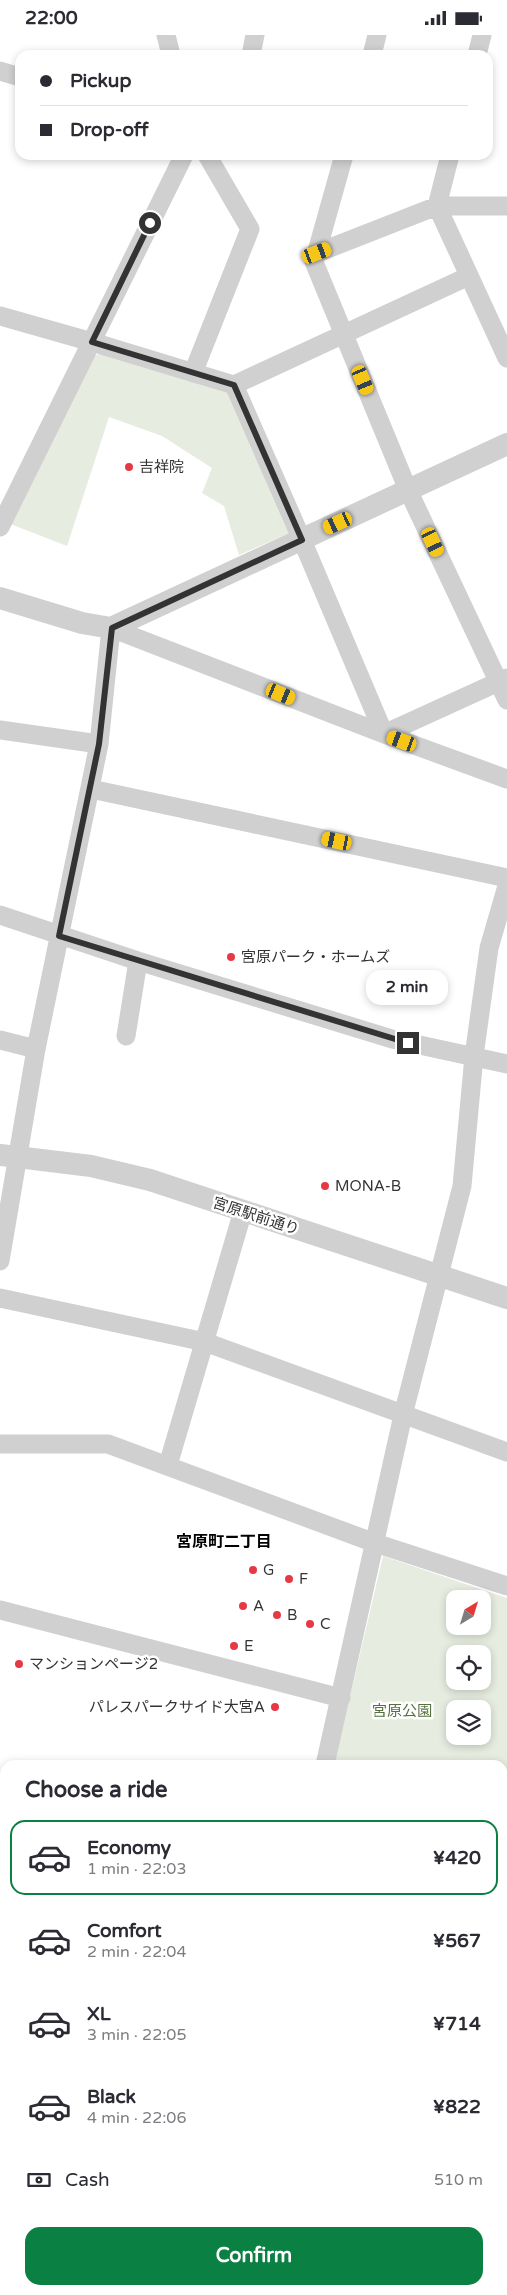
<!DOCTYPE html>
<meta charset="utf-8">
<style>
:root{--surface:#fff;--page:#f7f7f7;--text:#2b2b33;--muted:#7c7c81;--line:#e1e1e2;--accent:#0b8043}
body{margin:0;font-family:"Varela Round","Noto Sans JP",sans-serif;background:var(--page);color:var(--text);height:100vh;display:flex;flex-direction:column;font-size:19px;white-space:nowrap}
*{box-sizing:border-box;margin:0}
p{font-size:16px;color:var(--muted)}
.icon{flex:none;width:28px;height:28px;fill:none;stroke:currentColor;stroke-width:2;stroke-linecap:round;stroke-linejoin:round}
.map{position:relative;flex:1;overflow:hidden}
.side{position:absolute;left:0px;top:1725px;width:508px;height:535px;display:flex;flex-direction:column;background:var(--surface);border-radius:15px 15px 0 0;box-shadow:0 2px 8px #0003}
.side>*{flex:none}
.hud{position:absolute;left:15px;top:15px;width:478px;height:110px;border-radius:15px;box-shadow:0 2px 8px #0003;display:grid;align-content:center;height:110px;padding:0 25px;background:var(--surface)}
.needle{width:32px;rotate:38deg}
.fabs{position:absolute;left:446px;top:1555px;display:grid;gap:10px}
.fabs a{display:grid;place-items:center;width:45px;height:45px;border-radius:10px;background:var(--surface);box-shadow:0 2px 8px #0003;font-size:25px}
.end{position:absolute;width:22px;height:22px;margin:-11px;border:6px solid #333;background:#fff;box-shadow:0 0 0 2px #fff}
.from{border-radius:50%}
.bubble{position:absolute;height:35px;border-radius:15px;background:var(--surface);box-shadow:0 2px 8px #0003;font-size:16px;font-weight:700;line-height:35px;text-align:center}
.car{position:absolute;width:15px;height:30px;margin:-15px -8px;border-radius:6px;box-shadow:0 0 4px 1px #0007;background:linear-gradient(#f5c518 24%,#345 0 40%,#f5c518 0 76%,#345 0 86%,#f5c518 0)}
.hud b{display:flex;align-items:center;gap:18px;height:48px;font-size:19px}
.hud b+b{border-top:1px solid var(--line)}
.hud i{width:12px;height:12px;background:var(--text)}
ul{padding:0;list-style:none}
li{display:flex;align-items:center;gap:15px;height:75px;margin:0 10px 8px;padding:0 15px;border:2px solid transparent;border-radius:15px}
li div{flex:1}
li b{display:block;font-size:19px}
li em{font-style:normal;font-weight:700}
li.on{border-color:var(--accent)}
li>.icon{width:45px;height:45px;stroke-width:1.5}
h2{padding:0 25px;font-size:22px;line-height:60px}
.pay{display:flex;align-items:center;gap:12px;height:55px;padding:0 25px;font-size:19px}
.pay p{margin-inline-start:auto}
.primary-button{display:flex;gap:10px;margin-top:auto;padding:10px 25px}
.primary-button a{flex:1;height:58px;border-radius:15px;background:var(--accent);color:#fff;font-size:20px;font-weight:700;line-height:58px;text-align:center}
.status{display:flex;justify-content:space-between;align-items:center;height:35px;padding:0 25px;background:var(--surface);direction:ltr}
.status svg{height:14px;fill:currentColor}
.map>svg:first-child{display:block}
.green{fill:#e6ecdf;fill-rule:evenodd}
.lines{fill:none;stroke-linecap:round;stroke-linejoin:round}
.stream{stroke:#cfe2ee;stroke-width:5}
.minor{stroke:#d0d0d0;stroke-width:19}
.tertiary{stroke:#d0d0d0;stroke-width:22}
.tram{stroke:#888;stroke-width:1}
.rail-casing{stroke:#888;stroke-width:5.5}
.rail{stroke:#fff;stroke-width:4;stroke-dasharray:11;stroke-linecap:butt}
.route{stroke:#333;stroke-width:6}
.poi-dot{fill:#e63946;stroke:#fff;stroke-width:2}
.labels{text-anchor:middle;stroke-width:5;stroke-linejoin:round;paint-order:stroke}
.poi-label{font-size:15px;fill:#333;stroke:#fff;text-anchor:start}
.street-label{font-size:15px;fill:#333;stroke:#fff}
.park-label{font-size:15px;fill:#56703f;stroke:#fff}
.neighbourhood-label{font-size:16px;font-weight:bold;fill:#000;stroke:#fff}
</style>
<div class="status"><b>22:00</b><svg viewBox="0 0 49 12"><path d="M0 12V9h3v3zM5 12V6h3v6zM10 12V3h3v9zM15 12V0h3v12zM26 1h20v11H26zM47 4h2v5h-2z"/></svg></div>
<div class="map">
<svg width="507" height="2260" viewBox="0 0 507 2260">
<rect width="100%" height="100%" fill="#fff"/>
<path class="green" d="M101 318 227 354 292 497 239 520 224 471 202 458 212 433 162 401 109 382 67 511 8 488 94 321Z
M383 1521 507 1563V1815L503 1831 502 1730H334ZM455 1564H482V1591H455ZM455 1619H482V1646H455ZM455 1674H482V1701H455Z"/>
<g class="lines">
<path class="stream" d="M502 1917 507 1900
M409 2260 410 2255"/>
<path class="minor" d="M166 0 171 20
M251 20 255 0
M372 20 377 0
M477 20 482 0
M0 36 20 42
M344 120 314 227 408 455 507 665
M450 120 437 171 507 323
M317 218 437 171H507
M0 281 92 307 234 350 469 241
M193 338 250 194 207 120
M234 350 302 505 384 699 507 643
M0 492 184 120
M0 695 99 709
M91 754 507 843
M0 880 138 926 392 1004 507 1029
M126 1001 138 926
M0 1005 36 1014
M0 1226 36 1014 99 709 111 593 384 699 507 744
M0 1263 205 1307 507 1417
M0 1409H108L375 1508 507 1551
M168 1430 243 1176
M0 1575 341 1663
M325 1730 403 1380 462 1151 474 1021 489 913 507 851
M502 1859 507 1843
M502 1950 507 1935
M0 1984H5
M502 2088 507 2090
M0 2132H5
M0 2205 5 2200
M96 2260 101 2255
M207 2260 209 2255
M322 2260 324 2255
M393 2260 394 2255
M419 2260 420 2255"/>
<path class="tertiary" d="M0 563 82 588 111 593 507 409
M0 1120 91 1131 150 1145 507 1263
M0 1835H5
M502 1882H507"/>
<path class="tram" d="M502 1756 507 1751
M502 1854 507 1850
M0 2226 5 2221
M75 2260 80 2255"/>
<defs>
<path id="rail" d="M502 1778 507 1774
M502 1796 507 1792
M502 1815 507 1810
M502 1831 507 1826
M0 2248 5 2244
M6 2260 11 2255
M25 2260 31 2255
M43 2260 48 2255"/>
</defs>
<use href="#rail" class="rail-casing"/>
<use href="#rail" class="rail"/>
</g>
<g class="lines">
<path class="route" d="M150 188 92 307 234 350 302 505 112 593 99 709 59 901 408 1008"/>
</g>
<g class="poi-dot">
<circle cx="129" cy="432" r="5"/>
<circle cx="231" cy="922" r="5"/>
<circle cx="325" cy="1151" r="5"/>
<circle cx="253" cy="1535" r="5"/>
<circle cx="289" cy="1544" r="5"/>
<circle cx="243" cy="1571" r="5"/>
<circle cx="277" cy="1580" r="5"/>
<circle cx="310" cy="1589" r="5"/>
<circle cx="234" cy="1611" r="5"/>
<circle cx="19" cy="1629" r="5"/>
<circle cx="275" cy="1672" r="5"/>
</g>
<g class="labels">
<g class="poi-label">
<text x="139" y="437">吉祥院</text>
<text x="241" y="927">宮原パーク・ホームズ</text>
<text x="335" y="1156">MONA-B</text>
<text x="263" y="1540">G</text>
<text x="299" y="1549">F</text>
<text x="253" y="1576">A</text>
<text x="287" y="1585">B</text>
<text x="320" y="1594">C</text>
<text x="244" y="1616">E</text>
<text x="29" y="1634">マンションページ2</text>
<text x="265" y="1677" text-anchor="end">パレスパークサイド大宮A</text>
</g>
<g class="street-label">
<text transform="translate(256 1181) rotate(18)" y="5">宮原駅前通り</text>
</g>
<g class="park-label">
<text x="402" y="1681">宮原公園</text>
</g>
<g class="neighbourhood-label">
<text x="224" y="1512">宮原町二丁目</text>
</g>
</g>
</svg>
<div class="fabs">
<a><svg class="needle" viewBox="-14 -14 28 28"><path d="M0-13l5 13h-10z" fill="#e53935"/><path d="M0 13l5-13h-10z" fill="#7c7c81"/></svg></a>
<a><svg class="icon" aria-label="locate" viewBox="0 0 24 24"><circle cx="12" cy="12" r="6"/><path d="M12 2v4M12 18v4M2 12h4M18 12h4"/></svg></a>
<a><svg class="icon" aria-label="layers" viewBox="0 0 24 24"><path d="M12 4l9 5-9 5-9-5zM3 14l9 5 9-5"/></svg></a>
</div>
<i class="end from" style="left:150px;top:188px"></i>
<i class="end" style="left:408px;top:1008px"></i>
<div class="bubble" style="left:366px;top:935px;width:82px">2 min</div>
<i class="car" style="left:317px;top:218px;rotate:69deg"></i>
<i class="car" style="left:363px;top:345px;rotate:157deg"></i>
<i class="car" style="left:338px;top:488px;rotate:245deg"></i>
<i class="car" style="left:433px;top:507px;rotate:155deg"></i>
<i class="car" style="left:281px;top:659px;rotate:112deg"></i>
<i class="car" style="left:402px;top:706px;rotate:290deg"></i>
<i class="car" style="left:337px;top:806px;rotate:282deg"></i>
<div class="hud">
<b><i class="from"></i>Pickup</b>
<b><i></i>Drop-off</b>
</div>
<section class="side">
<h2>Choose a ride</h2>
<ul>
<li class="on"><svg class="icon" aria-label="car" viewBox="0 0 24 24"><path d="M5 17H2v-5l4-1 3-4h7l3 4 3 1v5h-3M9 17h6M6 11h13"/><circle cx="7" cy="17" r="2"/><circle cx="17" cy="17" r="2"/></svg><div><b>Economy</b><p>1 min · 22:03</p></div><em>¥420</em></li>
<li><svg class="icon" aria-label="car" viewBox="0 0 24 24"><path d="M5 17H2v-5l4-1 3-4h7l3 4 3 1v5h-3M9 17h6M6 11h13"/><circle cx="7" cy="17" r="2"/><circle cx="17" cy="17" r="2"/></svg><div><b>Comfort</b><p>2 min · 22:04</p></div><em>¥567</em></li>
<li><svg class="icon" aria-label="car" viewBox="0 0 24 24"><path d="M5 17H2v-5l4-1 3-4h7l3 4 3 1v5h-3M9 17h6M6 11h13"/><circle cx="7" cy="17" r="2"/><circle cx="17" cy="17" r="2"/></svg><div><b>XL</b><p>3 min · 22:05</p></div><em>¥714</em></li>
<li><svg class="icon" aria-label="car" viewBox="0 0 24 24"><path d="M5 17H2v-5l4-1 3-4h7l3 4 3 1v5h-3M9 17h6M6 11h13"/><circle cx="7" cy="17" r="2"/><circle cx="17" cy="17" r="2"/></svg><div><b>Black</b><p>4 min · 22:06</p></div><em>¥822</em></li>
</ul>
<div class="pay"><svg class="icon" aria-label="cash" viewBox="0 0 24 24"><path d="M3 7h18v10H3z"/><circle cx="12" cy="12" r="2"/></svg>Cash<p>510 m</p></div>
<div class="primary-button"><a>Confirm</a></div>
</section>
</div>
